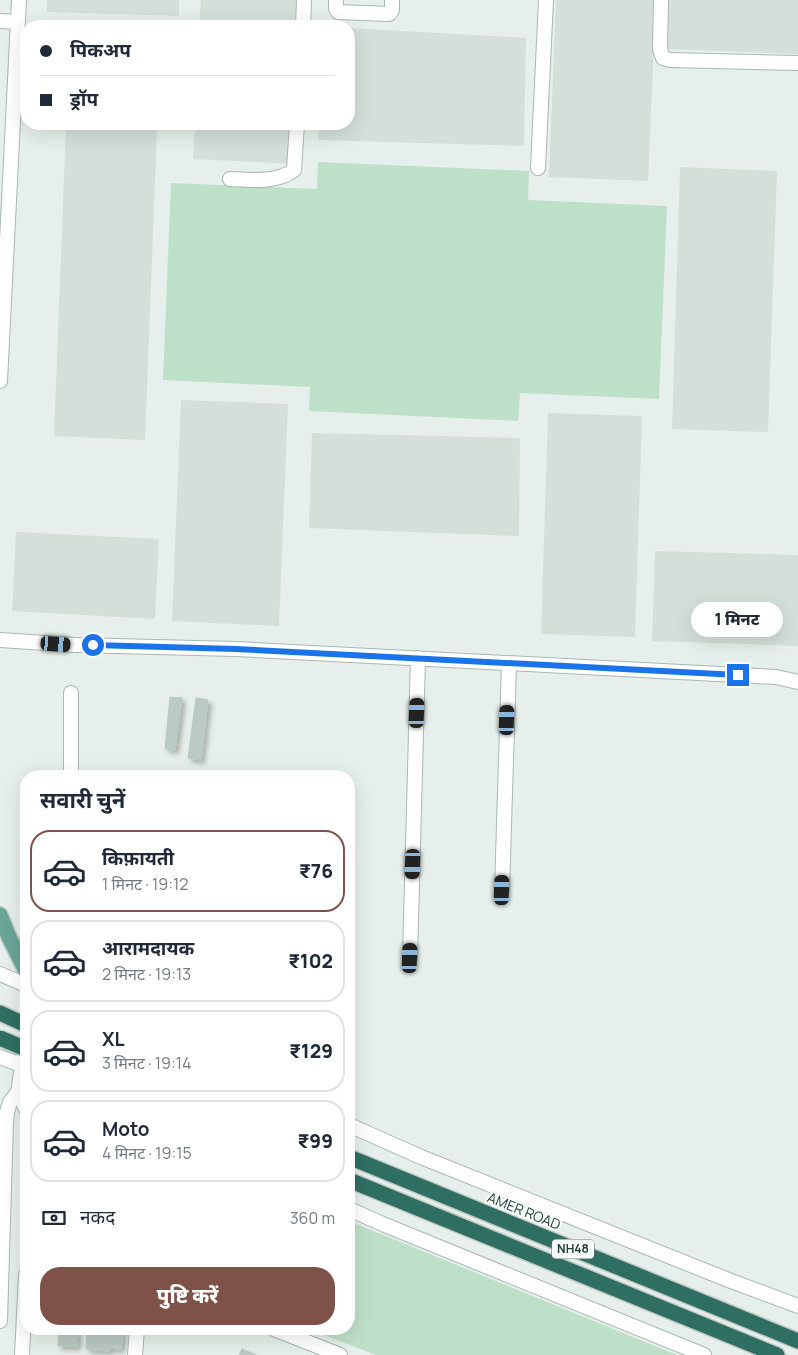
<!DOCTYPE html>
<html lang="hi">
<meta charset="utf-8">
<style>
:root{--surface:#fff;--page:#f2f2f3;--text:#1f2937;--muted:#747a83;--line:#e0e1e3;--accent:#7f5249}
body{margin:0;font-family:Manrope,"Noto Sans Devanagari",sans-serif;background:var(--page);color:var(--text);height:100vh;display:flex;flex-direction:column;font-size:19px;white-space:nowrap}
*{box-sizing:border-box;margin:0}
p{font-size:16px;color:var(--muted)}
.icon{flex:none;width:28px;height:28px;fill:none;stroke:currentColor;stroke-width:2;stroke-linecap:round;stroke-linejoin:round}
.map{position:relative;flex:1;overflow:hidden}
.sheet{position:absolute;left:20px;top:770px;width:335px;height:565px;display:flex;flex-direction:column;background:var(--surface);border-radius:20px;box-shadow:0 5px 20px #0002}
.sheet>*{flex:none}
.banner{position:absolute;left:20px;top:20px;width:335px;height:110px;border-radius:20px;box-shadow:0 5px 20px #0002;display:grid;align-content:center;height:110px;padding:0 20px;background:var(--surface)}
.end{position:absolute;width:22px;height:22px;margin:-11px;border:6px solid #1a73e8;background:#fff;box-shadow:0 0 0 2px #fff}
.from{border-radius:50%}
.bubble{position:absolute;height:35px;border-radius:18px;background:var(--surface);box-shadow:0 5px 20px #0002;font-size:16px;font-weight:800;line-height:35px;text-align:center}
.car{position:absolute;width:15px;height:30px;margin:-15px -8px;border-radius:6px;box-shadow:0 0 4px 1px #0007;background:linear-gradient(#222 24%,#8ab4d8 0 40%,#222 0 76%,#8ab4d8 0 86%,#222 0)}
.banner b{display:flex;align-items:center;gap:18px;height:48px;font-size:19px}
.banner b+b{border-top:1px solid var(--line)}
.banner i{width:12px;height:12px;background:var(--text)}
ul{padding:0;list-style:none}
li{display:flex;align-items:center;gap:15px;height:82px;margin:0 10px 8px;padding:0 10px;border:2px solid var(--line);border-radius:20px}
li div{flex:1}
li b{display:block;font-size:19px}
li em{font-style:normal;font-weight:800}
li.active{border-color:var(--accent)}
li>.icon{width:45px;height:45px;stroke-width:1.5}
h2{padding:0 20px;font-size:22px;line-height:60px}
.pay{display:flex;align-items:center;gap:12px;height:55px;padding:0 20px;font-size:19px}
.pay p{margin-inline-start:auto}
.button{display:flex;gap:10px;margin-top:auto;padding:10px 20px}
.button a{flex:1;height:58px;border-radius:20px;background:var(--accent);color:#fff;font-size:20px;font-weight:800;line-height:58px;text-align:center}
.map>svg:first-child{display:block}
.built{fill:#d4dfda}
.green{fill:#bfe0c8}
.building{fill:#bbcac4;stroke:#b8c9c2;filter:url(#shadow)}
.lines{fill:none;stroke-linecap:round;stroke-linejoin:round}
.minor-casing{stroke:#a8b8b2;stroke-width:16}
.major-casing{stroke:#c2cac8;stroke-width:18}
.highway-casing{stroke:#c2cac8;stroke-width:18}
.minor{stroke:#fff;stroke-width:14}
.major{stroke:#6aa596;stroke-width:15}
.highway{stroke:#2f6f62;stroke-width:15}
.highway-bridge-casing{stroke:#c2cac8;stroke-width:18;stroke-linecap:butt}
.highway-bridge{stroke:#2f6f62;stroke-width:15}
.route{stroke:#1a73e8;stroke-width:6}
.labels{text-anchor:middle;stroke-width:5;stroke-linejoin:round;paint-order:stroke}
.shield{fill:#f7fbf9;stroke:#637a73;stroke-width:1}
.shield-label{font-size:12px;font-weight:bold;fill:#24423a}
.street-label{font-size:14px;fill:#24423a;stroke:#f7fbf9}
</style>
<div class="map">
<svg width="798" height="1355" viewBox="0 0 798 1355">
<defs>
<filter id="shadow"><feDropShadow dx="3.5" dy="3.5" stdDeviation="2.5" flood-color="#0004"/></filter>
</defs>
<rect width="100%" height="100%" fill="#e6efeb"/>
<path class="built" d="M47 0H179V16L47 12Z
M201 0H299V26H199Z
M556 0H656L648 181 549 177Z
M667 0H798V54L666 49Z
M349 28 526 38 524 146 318 140 319 124H349Z
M195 124H295L294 164 193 159Z
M66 126 157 130 145 440 54 436Z
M680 167 777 171 768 432 672 429Z
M181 400 288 404 279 626 172 621Z
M548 413 642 416 635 637 541 634Z
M312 433 520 438 519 536 309 528Z
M16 532 159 539 155 619 12 611Z
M655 551 798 555V646L652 641Z"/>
<path class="green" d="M318 162 529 171 528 200 667 206 659 399 520 393 518 421 309 411 310 387 163 380 171 183 317 189Z
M349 1221 677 1355H376L308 1329H349Z"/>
<path class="building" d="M170 697 182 698 175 750 165 749Z
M196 698 208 700 201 760 188 758Z
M63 1329 78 1330 77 1346H58L59 1334H63Z
M87 1329 123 1330 121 1349 109 1348V1351L86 1349Z
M242 1349 256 1355H239Z"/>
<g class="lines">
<defs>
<path id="minor" d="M336 0V9L338 12 389 14 392 10V0
M661 0 660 49 663 58 670 60 798 63
M0 21 18 22
M303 26 304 0
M538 168 546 0
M230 179C251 180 277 183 294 170L297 124
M0 381 19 0
M0 640 75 645 236 649 776 677 798 682
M71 776V693
M502 890 509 663
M410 958 418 658
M0 974 26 985
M0 1057 26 1067
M18 1092 26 1109
M349 1125 421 1157 731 1281 798 1306
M349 1209 385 1225 704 1355
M0 1321 6 1123 7 1112 10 1102 18 1092 26 1042
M274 1329 340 1355
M22 1355 26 1275
M135 1355 137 1329"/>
<path id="major" d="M0 915 9 937 26 971"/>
<path id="highway" d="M0 1013 26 1025
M349 1157 798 1341
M349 1180 777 1355"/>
</defs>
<use href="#minor" class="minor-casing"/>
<use href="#major" class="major-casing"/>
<use href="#highway" class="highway-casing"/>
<use href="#minor" class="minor"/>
<use href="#major" class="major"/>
<use href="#highway" class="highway"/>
<defs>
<path id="highway-bridge" d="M0 1038 26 1049"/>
</defs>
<use href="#highway-bridge" class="highway-bridge-casing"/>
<use href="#highway-bridge" class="highway-bridge"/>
</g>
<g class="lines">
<path class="route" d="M93 645 236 649 738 675"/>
</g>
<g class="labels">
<rect class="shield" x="552" y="1239.5" width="42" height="19" rx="4"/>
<g class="shield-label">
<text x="573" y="1253">NH48</text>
</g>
<g class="street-label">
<text transform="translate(524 1211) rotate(22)" y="5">AMER ROAD</text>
</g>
</g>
</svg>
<i class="end from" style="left:93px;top:645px"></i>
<i class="end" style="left:738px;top:675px"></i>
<div class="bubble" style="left:691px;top:602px;width:92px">1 मिनट</div>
<i class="car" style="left:56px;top:644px;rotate:94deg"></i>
<i class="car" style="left:417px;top:713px;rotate:2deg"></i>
<i class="car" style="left:507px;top:720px;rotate:2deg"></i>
<i class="car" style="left:413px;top:864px;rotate:182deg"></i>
<i class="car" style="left:502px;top:890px;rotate:2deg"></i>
<i class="car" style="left:410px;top:958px;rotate:2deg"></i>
<div class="banner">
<b><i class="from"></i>पिकअप</b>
<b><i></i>ड्रॉप</b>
</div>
<section class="sheet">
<h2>सवारी चुनें</h2>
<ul>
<li class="active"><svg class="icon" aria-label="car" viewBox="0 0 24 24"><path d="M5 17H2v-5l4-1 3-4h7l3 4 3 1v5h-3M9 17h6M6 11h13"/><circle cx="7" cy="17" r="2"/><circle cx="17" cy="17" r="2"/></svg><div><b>किफ़ायती</b><p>1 मिनट · 19:12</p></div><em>₹76</em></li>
<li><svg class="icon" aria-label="car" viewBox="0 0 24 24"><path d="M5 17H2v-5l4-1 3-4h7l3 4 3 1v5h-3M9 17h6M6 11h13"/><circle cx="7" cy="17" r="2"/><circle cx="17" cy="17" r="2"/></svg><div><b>आरामदायक</b><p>2 मिनट · 19:13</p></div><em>₹102</em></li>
<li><svg class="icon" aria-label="car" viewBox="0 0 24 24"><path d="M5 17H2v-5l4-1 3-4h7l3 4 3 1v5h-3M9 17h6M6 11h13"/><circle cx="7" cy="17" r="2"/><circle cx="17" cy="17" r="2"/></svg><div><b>XL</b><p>3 मिनट · 19:14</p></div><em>₹129</em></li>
<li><svg class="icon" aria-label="car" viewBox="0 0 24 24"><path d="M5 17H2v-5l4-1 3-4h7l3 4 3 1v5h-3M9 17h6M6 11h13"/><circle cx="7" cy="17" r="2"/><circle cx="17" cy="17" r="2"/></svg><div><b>Moto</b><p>4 मिनट · 19:15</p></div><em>₹99</em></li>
</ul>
<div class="pay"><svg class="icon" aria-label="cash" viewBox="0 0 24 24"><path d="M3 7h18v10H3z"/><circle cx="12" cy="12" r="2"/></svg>नकद<p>360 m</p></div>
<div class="button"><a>पुष्टि करें</a></div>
</section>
</div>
